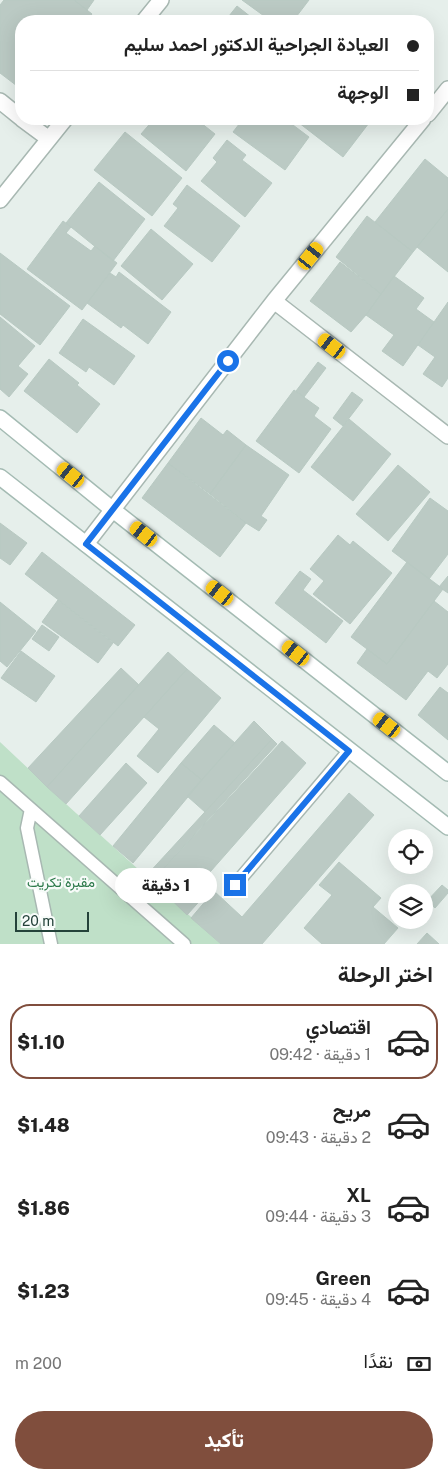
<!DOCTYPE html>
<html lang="ar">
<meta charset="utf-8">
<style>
:root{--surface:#fff;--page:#f2f2f2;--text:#222;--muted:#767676;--line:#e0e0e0;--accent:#804e3d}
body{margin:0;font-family:"Public Sans",Vazirmatn,sans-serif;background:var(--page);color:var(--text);direction:rtl;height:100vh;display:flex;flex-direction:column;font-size:19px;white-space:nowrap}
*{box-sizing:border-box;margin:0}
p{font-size:16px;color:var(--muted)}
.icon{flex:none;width:28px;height:28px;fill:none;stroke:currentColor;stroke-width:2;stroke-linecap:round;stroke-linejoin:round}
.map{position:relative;height:944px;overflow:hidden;direction:ltr}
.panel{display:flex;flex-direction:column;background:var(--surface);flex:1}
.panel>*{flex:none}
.top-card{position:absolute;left:15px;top:15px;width:419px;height:110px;border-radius:20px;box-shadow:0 5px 20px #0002;direction:rtl;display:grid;align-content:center;height:110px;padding:0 15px;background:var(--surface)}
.buttons{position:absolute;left:388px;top:829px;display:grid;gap:10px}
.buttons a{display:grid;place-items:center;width:45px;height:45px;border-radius:50%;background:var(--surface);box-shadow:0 5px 20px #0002;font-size:25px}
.scale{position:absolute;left:15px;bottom:12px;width:74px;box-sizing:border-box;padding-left:5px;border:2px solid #24423a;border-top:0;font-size:14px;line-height:18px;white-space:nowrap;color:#24423a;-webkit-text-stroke:4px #f7fbf9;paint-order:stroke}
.end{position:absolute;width:22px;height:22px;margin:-11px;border:6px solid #1a73e8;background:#fff;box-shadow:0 0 0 2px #fff}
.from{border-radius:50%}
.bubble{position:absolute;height:35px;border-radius:18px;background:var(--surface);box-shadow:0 5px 20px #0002;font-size:16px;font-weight:800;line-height:35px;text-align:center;direction:rtl}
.car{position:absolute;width:15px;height:30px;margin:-15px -8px;border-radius:6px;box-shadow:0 0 4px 1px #0007;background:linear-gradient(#f5c518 24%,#345 0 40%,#f5c518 0 76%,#345 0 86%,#f5c518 0)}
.top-card b{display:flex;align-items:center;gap:18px;height:48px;font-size:19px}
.top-card b+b{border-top:1px solid var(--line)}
.top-card i{width:12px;height:12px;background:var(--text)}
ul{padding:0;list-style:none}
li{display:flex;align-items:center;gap:15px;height:75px;margin:0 10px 8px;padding:0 5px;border:2px solid transparent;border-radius:20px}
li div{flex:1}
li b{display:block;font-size:19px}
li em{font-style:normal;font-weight:800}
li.selected{border-color:var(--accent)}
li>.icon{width:45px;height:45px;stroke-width:1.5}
h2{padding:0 15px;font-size:22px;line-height:60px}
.pay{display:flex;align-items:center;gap:12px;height:55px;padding:0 15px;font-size:19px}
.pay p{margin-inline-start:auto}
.cta{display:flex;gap:10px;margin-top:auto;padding:10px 15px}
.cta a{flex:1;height:58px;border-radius:30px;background:var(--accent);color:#fff;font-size:20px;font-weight:800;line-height:58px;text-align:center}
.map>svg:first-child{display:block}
.green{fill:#bfe0c8}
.building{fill:#bbcac4;stroke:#b8c9c2}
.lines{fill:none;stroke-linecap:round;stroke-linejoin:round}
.lane-casing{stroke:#a8b8b2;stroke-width:15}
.street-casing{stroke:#a8b8b2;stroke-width:18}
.secondary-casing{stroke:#a4bbb3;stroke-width:18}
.lane{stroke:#fff;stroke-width:12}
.street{stroke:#fff;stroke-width:15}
.secondary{stroke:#fff;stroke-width:15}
.route{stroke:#1a73e8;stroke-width:6}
.labels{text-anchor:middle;stroke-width:4.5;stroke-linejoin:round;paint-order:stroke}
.park-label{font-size:14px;fill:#2d7a4b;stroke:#f7fbf9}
</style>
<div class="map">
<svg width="448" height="944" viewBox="0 0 448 944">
<rect width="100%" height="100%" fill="#e6efeb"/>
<path class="green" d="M0 742 66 804 221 944H0Z"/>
<path class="building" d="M4 0H74L92 14 86 21H21V89L0 73V5Z
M74 0H94L87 10Z
M242 0H309L293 21H271Z
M237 6 256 21H225Z
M154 119H196L215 134 186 171 141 134Z
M243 119H285L309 137 285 170 233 132Z
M294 119H372L343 157Z
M125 132 182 178 152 216 94 170Z
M227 140 246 155 242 160 272 183 245 217 201 181 217 162 213 158Z
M425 159 448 178V209L413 252 375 222Z
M99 182 145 219 113 261 66 223Z
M187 185 240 226 212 262 164 226 178 208 173 204Z
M448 209V272L417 247Z
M367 216 413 252 381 294 336 257Z
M63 221 71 227 66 233 91 251 95 246 117 263 82 310 27 269Z
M151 229 193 264 162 300 121 266Z
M0 253 70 306 40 345 0 314Z
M340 262 381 294 366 315 351 332 310 301Z
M119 272 171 312 148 344 123 325 121 328 87 303 110 273 116 277Z
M394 276 424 298 416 309 434 322 403 366 382 351 394 335 366 315Z
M448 302V378L442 387 423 374 435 357 418 345Z
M0 317 35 346 18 366 28 374 9 397 0 389Z
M83 319 135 356 114 385 89 367 86 372 59 353Z
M49 359 79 383 77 385 100 404 77 433 24 391Z
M318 362 326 368 304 397 296 391Z
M294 390 319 408 314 416 331 429 299 473 256 441Z
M352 392 363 400 343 426 333 418Z
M201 418 223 435 227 430 246 445 210 494 168 463Z
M349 419 391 454 353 501 311 467Z
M246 445 289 475 261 516 267 520 259 531 246 523 210 494Z
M168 463 246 523 220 557 142 498Z
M398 465 430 492 388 541 356 514Z
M430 498 448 511V554L429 579 392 551Z
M0 523 27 543 10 565 0 558Z
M338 535 350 545 353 541 392 573 350 624 313 594 324 581 310 569Z
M42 552 135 625 118 646 25 574Z
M407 562 443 589 387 664 351 637Z
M300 571 311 579 303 590 343 621 326 643 275 603Z
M448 576V593L439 587Z
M58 600 113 643 98 663 42 622Z
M434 601 448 612V664L437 678 428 671 406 700 357 663 367 649 387 664Z
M0 602 36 631 7 667 0 661Z
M42 625 59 637 49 651 32 639Z
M21 651 55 676 36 702 1 678Z
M168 652 187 669 66 804 47 787Z
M121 668 139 685 47 787 28 768Z
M187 669 221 698 158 773 137 756 159 729 144 717Z
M440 687 448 693V740L418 715Z
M254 721 272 739 205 812 187 796Z
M214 725 235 743 202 780 181 763Z
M272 739 277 744 152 881 146 876Z
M282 741 306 763 196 888 205 895 187 915 152 881Z
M126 763 147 783 100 835 79 816Z
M181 763 202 780 133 863 113 846Z
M349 793 374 815 262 944H221L191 918 214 891 242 917Z
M339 862 381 898 373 907 398 928 384 944H322L304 928 332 895 319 885Z
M442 885 448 890V893L435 908 427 901Z
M427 933 439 944H417Z"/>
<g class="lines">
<defs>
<path id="lane" d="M0 782 184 944
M31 809 27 828 51 944
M235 885 349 751"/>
<path id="street" d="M144 21 161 0
M0 101 21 118
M428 114 448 89
M22 119 49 139
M0 200 65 119
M274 301 448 436
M86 544 274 301 423 119"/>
<path id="secondary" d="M0 418 113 510 448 773
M0 477 448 827"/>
</defs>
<use href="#lane" class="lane-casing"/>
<use href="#street" class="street-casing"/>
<use href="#secondary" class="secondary-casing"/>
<use href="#lane" class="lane"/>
<use href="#street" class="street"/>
<use href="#secondary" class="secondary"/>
</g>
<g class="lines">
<path class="route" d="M228 361 86 544 349 751 235 885"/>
</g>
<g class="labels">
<g class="park-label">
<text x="61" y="887">مقبرة تكريت</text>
</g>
</g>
</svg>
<div class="buttons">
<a><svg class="icon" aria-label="locate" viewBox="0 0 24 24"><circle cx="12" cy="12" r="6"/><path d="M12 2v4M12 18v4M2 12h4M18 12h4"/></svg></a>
<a><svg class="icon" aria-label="layers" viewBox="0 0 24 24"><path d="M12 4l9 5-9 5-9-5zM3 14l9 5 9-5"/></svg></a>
</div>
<div class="scale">20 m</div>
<i class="end from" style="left:228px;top:361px"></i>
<i class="end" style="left:235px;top:885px"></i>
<div class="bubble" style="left:115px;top:868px;width:102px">1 دقيقة</div>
<i class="car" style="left:311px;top:256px;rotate:39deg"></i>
<i class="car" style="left:332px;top:346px;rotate:308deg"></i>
<i class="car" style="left:71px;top:475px;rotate:309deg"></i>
<i class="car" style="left:144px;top:534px;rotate:308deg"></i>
<i class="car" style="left:220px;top:593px;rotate:308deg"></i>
<i class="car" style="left:296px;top:653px;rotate:308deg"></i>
<i class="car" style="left:387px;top:725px;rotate:308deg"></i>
<div class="top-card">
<b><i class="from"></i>العيادة الجراحية الدكتور احمد سليم</b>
<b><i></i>الوجهة</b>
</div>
</div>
<section class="panel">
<h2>اختر الرحلة</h2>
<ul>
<li class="selected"><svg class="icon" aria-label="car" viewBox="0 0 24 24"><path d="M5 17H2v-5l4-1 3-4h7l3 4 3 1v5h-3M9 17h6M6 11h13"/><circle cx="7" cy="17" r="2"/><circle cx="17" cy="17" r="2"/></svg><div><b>اقتصادي</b><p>1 دقيقة · 09:42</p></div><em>$1.10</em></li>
<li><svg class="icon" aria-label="car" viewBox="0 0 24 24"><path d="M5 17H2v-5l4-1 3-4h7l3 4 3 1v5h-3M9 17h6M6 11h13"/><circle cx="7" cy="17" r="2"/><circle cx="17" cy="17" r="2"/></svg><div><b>مريح</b><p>2 دقيقة · 09:43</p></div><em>$1.48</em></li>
<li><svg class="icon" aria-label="car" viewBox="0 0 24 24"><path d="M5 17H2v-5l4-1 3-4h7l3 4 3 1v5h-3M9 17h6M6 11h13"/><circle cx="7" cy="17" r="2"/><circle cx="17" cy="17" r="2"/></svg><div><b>XL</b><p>3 دقيقة · 09:44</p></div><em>$1.86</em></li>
<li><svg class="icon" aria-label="car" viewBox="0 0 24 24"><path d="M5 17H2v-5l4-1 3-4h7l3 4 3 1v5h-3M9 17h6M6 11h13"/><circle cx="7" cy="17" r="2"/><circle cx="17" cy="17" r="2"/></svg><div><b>Green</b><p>4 دقيقة · 09:45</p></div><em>$1.23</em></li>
</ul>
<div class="pay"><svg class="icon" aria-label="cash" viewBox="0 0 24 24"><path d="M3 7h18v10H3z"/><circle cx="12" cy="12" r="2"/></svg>نقدًا<p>200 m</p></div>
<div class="cta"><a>تأكيد</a></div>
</section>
